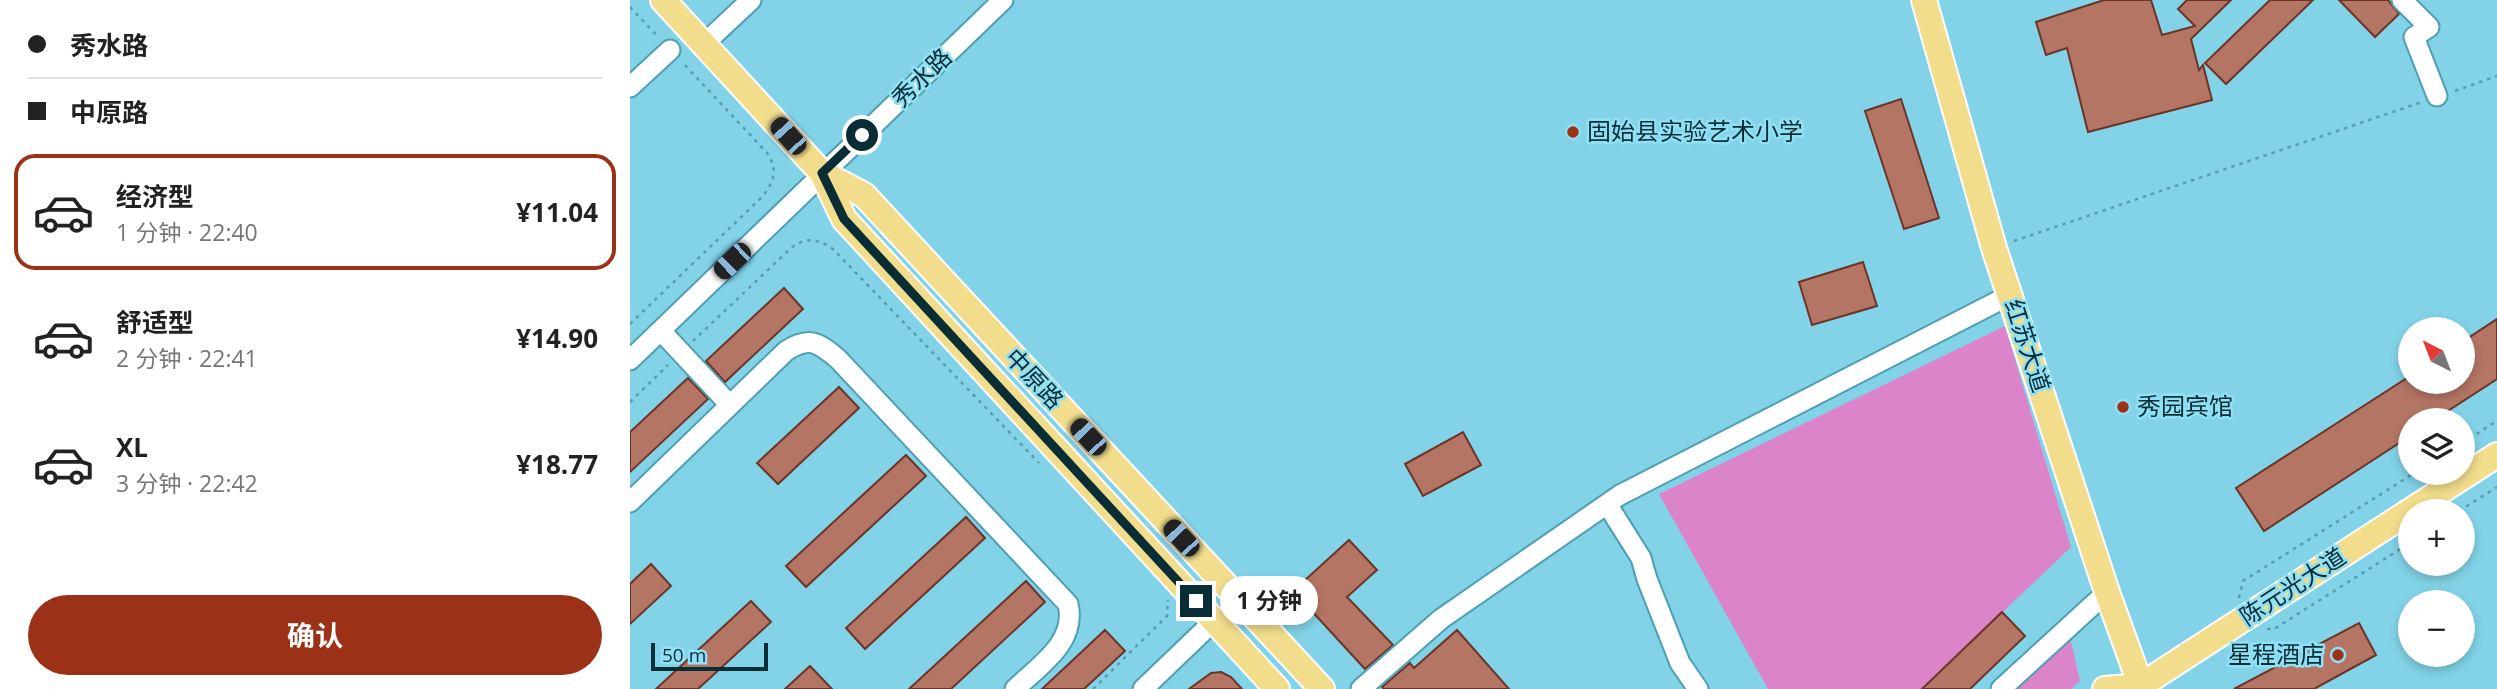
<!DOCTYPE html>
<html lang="zh">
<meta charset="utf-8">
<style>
:root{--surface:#fff;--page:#f2f2f2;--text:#222;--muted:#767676;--line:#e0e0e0;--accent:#9b3218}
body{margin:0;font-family:"Open Sans","Noto Sans SC",sans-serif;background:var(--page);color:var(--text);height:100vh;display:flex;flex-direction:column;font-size:26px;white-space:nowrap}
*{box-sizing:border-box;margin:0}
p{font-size:23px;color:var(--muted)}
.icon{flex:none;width:38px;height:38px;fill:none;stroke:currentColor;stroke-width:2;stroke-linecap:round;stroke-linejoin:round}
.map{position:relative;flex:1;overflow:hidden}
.side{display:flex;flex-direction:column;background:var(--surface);width:630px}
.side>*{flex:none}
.banner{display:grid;align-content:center;height:154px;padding:0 28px;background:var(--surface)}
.needle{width:46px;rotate:318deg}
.controls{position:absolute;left:1768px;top:317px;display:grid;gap:14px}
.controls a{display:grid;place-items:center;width:77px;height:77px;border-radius:50%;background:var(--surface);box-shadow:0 4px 10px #0003;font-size:35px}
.scale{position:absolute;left:21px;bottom:18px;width:117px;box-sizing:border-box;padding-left:7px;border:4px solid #092d35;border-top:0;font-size:19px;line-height:24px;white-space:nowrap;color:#092d35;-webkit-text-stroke:5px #8fe0f4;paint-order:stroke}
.end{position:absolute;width:32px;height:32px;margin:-16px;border:9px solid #092d35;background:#fff;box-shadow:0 0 0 4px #fff}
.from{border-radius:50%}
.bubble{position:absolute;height:49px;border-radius:24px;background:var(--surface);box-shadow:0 4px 10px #0003;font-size:23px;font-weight:700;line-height:49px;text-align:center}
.car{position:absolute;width:21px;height:42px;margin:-21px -10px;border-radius:9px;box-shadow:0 0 5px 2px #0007;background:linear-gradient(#222 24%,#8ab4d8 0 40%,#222 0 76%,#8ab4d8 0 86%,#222 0)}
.banner b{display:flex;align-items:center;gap:24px;height:66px;font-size:26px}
.banner b+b{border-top:2px solid var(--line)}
.banner i{width:18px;height:18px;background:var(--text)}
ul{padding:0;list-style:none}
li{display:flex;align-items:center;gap:21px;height:116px;margin:0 14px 10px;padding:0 14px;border:4px solid transparent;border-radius:21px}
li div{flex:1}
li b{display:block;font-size:26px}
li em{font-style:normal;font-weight:700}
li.active{border-color:var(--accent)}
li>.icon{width:63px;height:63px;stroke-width:1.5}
.button{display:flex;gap:14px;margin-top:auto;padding:14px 28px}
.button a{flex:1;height:80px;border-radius:42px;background:var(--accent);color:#fff;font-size:28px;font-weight:700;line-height:80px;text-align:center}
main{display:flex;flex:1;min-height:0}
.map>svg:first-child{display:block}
.green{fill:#dc84ca}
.building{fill:#b47565;stroke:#6c3426;stroke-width:2}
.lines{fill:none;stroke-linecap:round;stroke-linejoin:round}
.minor-casing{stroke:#4e9fb2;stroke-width:23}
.major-casing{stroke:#fff;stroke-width:28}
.path{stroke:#5a9cac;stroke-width:2.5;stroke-dasharray:3.5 5;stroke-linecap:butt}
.minor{stroke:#fff;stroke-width:19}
.major{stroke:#f1dd8c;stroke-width:24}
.route{stroke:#092d35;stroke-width:9}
.poi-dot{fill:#9b3218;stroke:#8fe0f4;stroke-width:2.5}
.labels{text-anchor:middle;stroke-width:5;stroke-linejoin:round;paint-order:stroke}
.street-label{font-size:24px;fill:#092d35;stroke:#8fe0f4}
.poi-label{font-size:24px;fill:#092d35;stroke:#8fe0f4;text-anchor:start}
</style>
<main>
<section class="side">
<div class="banner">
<b><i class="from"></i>秀水路</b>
<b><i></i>中原路</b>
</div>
<ul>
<li class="active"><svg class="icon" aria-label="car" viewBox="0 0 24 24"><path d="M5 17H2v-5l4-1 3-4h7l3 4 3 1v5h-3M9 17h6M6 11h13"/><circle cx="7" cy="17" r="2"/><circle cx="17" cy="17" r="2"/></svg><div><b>经济型</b><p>1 分钟 · 22:40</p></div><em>¥11.04</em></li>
<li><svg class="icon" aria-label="car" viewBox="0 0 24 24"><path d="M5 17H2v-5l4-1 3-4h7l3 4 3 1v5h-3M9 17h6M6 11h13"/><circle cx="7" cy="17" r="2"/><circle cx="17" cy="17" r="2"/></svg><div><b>舒适型</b><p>2 分钟 · 22:41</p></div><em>¥14.90</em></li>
<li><svg class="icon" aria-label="car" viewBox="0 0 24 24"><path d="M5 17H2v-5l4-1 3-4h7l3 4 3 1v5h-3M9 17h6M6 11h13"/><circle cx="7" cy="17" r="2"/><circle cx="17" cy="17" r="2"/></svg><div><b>XL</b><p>3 分钟 · 22:42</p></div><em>¥18.77</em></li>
</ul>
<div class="button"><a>确认</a></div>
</section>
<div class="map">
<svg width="1867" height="689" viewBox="0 0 1867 689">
<rect width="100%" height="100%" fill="#82d3e7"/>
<path class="green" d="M1375 326 1441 547 1292 689H1138L1029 494Z
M1439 633 1450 681 1441 689H1378Z"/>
<path class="building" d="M1474 0H1521L1532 35 1565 26 1548 9 1557 0H1601L1561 39 1569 70 1573 65 1582 100 1458 132 1437 48 1416 55 1406 22Z
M1640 0H1683L1596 84 1575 63Z
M1709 0H1758L1769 14 1745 37Z
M1271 99 1309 218 1274 229 1235 111Z
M1233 262 1247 306 1182 325 1169 282Z
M154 288 173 309 95 382 76 361Z
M1867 319V379L1804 420H1780V436L1634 531 1606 488 1780 376V382H1832V342Z
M58 378 78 399 0 472V432Z
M209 387 229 408 148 484 127 463Z
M833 432 851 465 793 496 775 464Z
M276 455 296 476 176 587 156 566Z
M336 517 355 538 235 649 216 628Z
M719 540 747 570 717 597 763 645 735 669 677 606 670 593 674 581Z
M21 564 41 586 0 624V584Z
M396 581 415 602 321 689H279Z
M121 601 141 622 68 689H26Z
M1372 612 1395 636 1340 689H1292Z
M1729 623 1746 655 1684 689H1604Z
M475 630 495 651 454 689H412Z
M827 630 879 689H754L752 687 780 663 784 668Z
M180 666 202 689H155Z
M591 672 601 677 612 689H559L581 673Z"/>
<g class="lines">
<defs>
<path id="minor" d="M1772 0 1799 27 1784 37 1807 96
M74 44 121 0
M0 87 40 50
M31 331 100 405
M0 360 373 0
M0 502 156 351C179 336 188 342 208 359L438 604C447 642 410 665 385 689
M977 504 1011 558 1017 579 1050 663 1068 689
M513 689 584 621
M731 689 811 619 990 495 1380 295
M1371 689 1477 592"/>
<path id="major" d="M33 0 192 173 214 219 647 689
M1294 0 1364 248 1477 592 1512 689
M192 173 234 195 692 689
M1780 511 1867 455
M1475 689 1510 686 1780 511"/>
</defs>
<use href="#minor" class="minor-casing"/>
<use href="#major" class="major-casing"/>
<path class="path" d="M0 7 29 38
M1825 91 1867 76
M1384 241 1792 102
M0 324 132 197C144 182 148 171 138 154L53 63
M63 341 161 248C176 237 187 238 203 249L409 463
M0 402 38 365
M1832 443 1867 421
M1829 511 1867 487
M1609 598 1613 581 1786 472
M1637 629H1644L1780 543
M463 689 537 616 538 600"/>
<use href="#minor" class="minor"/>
<use href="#major" class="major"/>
</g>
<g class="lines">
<path class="route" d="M232 135 192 173 214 219 566 601"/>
</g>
<g class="poi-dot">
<circle cx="943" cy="132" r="7"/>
<circle cx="1493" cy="407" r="7"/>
<circle cx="1708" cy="655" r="7"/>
</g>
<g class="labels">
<g class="street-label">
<text transform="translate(292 78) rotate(-44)" y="8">秀水路</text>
<text transform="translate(1397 346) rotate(72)" y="8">红苏大道</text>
<text transform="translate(404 379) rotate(47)" y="8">中原路</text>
<text transform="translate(1663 587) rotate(-33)" y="8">陈元光大道</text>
</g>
<g class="poi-label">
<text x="957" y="140">固始县实验艺术小学</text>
<text x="1507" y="415">秀园宾馆</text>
<text x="1694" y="663" text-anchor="end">星程酒店</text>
</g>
</g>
</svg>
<div class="controls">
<a><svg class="needle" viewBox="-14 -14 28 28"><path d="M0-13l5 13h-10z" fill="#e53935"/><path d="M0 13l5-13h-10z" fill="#767676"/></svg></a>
<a><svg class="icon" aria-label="layers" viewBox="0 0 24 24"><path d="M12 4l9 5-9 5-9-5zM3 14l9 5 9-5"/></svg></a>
<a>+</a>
<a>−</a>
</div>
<div class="scale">50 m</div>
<i class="end from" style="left:232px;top:135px"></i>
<i class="end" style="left:566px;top:601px"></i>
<div class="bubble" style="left:590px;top:576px;width:98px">1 分钟</div>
<i class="car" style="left:158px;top:136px;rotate:318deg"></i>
<i class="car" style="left:102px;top:261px;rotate:226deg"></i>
<i class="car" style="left:458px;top:437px;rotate:317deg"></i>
<i class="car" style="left:551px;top:538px;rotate:317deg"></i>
</div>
</main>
